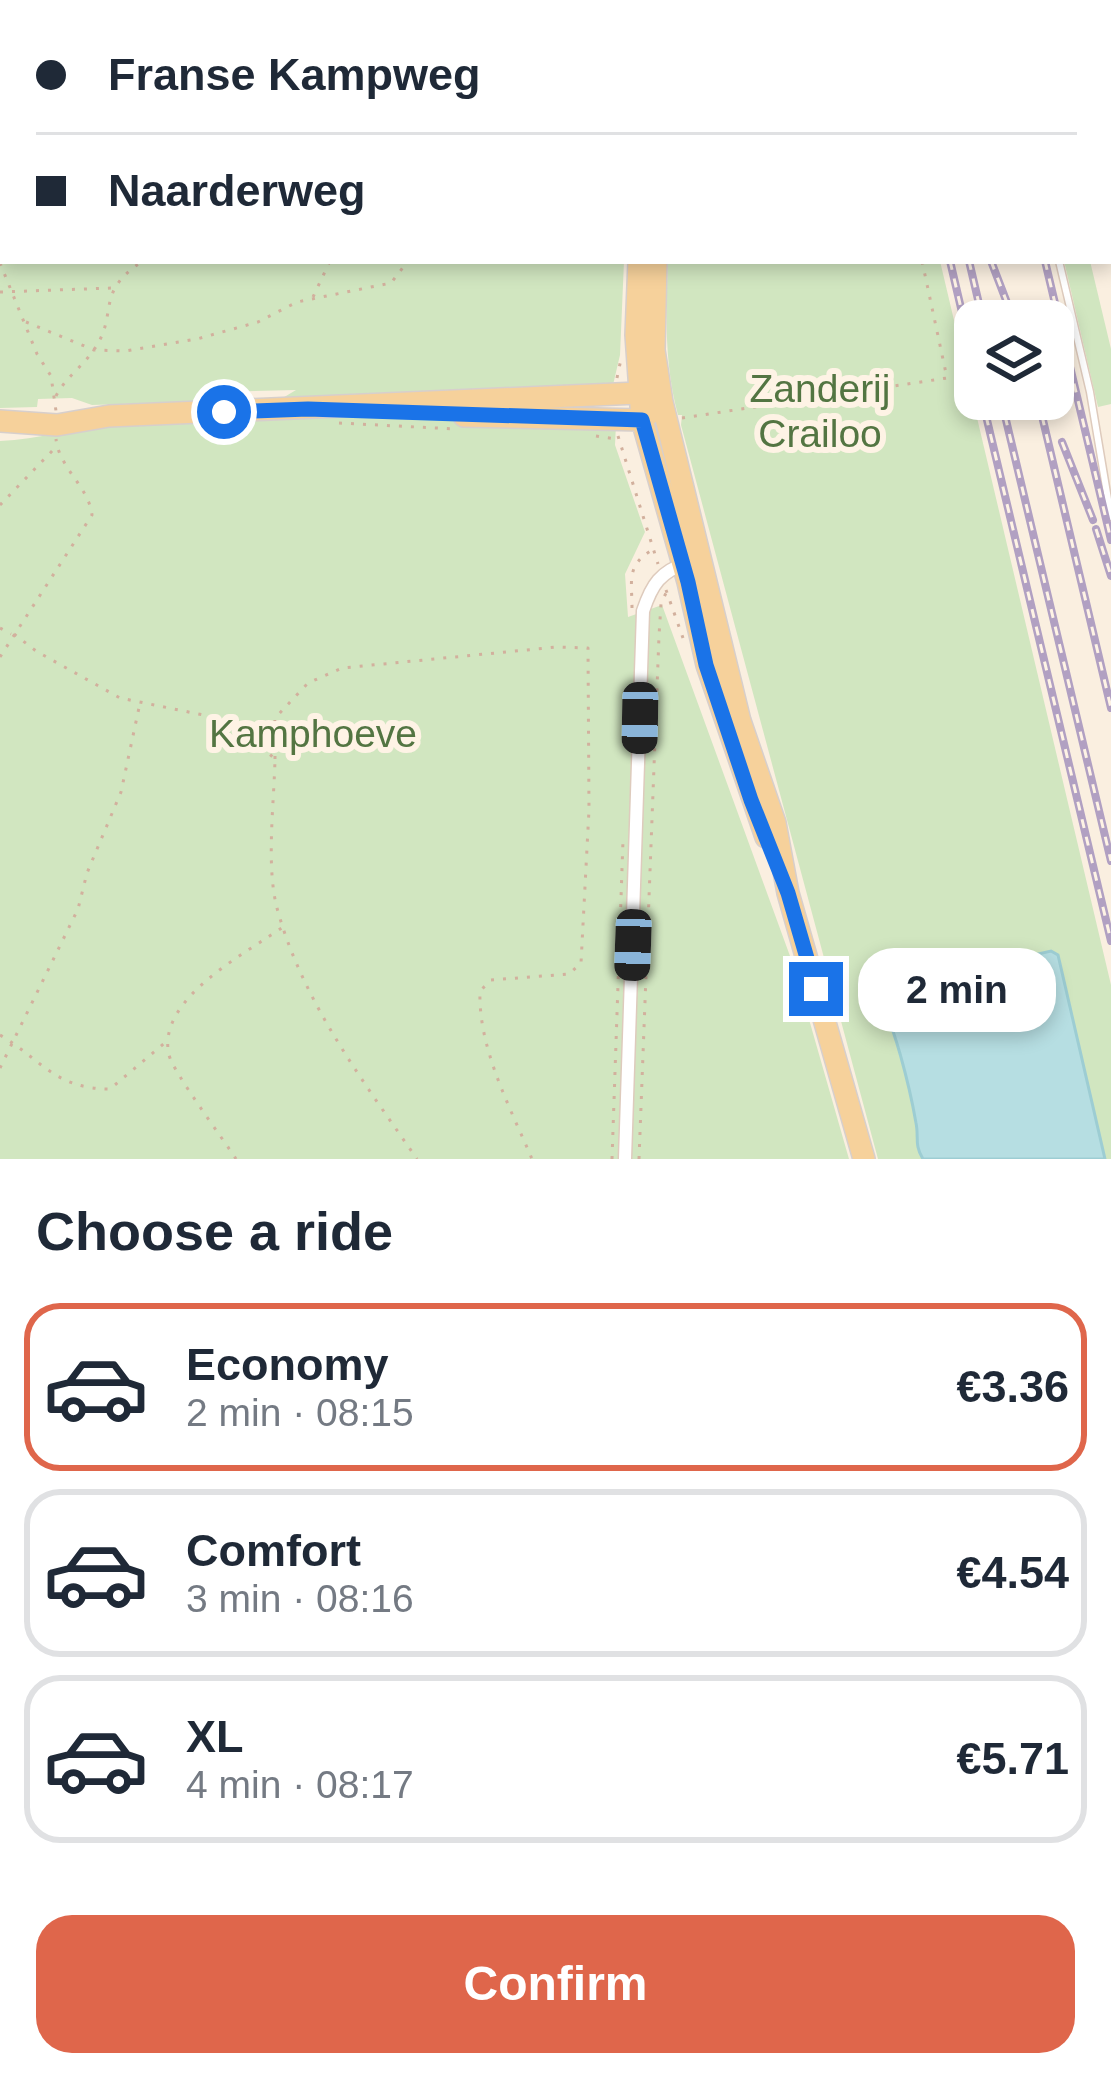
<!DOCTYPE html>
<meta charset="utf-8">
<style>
:root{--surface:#fff;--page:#f6f6f7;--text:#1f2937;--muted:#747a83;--line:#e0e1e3;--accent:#df664b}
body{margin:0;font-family:Arial,sans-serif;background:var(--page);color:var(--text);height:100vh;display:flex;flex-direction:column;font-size:45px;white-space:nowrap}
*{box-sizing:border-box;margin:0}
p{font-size:39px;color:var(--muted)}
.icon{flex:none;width:66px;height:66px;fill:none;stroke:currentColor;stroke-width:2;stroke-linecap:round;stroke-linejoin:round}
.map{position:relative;height:1159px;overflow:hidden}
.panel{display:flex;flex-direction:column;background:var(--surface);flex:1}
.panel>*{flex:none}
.banner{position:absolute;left:0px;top:0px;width:1113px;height:264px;box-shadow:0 6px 18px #0003;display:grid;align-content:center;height:264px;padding:0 36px;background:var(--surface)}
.buttons{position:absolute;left:954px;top:300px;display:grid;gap:24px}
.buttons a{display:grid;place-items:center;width:120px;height:120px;border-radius:24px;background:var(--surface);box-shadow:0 6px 18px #0003;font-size:60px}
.end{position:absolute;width:54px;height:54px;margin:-27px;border:15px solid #1a73e8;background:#fff;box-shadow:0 0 0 6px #fff}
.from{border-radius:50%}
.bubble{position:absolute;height:84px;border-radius:36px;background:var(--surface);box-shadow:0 6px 18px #0003;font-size:39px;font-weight:800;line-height:84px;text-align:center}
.car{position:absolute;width:36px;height:72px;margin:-36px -18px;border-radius:15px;box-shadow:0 0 9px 3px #0007;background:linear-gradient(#222 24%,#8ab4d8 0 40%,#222 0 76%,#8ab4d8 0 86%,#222 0)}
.banner b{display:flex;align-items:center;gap:42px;height:114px;font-size:45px}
.banner b+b{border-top:3px solid var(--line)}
.banner i{width:30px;height:30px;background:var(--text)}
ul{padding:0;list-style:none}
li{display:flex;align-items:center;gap:36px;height:168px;margin:0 24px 18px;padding:0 12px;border:6px solid var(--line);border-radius:36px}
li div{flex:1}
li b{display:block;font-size:45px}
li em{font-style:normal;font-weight:800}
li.current{border-color:var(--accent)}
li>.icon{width:108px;height:108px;stroke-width:1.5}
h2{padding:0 36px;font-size:54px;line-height:144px}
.button{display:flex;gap:24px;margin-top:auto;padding:24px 36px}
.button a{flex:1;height:138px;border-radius:36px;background:var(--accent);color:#fff;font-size:48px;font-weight:800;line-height:138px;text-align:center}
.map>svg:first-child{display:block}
.green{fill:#d1e6c0}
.water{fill:#b6dee2;stroke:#9dcdd3;stroke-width:3}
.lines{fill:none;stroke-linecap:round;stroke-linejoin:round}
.lane-casing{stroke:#decbbd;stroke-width:9}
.street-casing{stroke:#decbbd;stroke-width:15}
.primary-casing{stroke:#d7cfcc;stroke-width:24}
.path{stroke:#d2b09d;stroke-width:3;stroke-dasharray:3 9;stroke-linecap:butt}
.lane{stroke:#fff;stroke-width:6}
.street{stroke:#fff;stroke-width:12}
.primary{stroke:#f6d19b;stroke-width:21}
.rail-casing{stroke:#b1a0c2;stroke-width:8}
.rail{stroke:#fef3e5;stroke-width:3;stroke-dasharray:9;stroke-linecap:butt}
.route{stroke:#1a73e8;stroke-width:15}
.labels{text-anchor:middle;stroke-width:12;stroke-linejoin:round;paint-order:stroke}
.park-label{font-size:39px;fill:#537542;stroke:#fef3e5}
</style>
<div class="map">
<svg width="1111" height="1159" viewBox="0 0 1111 1159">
<rect width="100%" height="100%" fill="#faefe0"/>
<path class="green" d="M0 0H633L3 3V261H624L620 355 613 385 281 399 296 390 218 392 216 401 92 405 72 398 38 399 37 407 0 408Z
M668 261H940L1111 985V1159H878L681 425 682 415H678C664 363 666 314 668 261Z
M1064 261H1090L1111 349V404L1098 407Z
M339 414 616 424 615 445 645 532 625 574 628 617 662 605 794 967 849 1159H0V441C39 439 73 429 112 425 187 418 263 418 339 414Z"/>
<path class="water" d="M1051 951 1058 955 1105 1159H923C914 1145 919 1137 916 1123 911 1094 893 1014 876 997L929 979Z"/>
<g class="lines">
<defs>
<path id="lane" d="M998 0 999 3
M1059 261 1090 392 1111 517"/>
<path id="street" d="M625 1159 643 611C652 584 660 572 688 562"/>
<path id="primary" d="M650 3V0
M665 3V0
M639 261 636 335 642 420 688 582 707 665 766 837
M656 261 654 350 662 402 740 721 775 823 788 893 864 1159
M464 416 642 420 651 412
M0 421 57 425 109 416 638 393 662 402"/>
</defs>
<use href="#lane" class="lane-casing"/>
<use href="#street" class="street-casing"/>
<use href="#primary" class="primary-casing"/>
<path class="path" d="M57 0 59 3
M166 0V3
M352 0 354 3
M604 0V3
M859 0V3
M1033 0 1034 3
M388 3 392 0
M427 3 428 0
M0 20H3
M0 98H3
M1110 141H1111
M0 227 3 225
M0 263 37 354 51 376 56 411
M0 292 112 288
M313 297 330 261
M26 322 94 350 126 351 197 339 258 322 297 302 391 283 408 261
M617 378 621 359
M56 396C65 378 82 367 93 351 120 314 93 293 143 261
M682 418 947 378 922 261
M339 423 455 429
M596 436 616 439
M618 436 658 564
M0 505 54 449
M666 590 683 638
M632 608C632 580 626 566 652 550
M0 628 11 634
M14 634 36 651 120 698 218 718 253 739 275 759C274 804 266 866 277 908 302 1001 363 1081 417 1159
M0 657 92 515C89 487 59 468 56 439
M275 759V718L308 683 342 668 557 647 588 648 589 810 581 963 569 974 491 980 480 991C478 1048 510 1107 532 1159
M0 1035C42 1060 55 1089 110 1089L167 1041
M0 1068 78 909 87 873 121 792 140 703
M236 1159C224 1140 173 1072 169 1055 156 999 245 954 283 927
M612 1159 623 840
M639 1159 659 636 661 604 666 593"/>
<use href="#lane" class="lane"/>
<use href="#street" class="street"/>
<use href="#primary" class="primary"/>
<defs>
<path id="rail" d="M896 0 897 3
M933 0V3
M983 0 984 3
M950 261 975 368
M969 261 983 321
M991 261 1014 321
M1045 261 1111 540
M982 399 1111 941
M1001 399 1111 861
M1038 399 1111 708
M1062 442 1093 520
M1096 529 1111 576"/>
</defs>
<use href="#rail" class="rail-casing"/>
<use href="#rail" class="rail"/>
</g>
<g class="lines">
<path class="route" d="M224 412 308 409 642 420 688 582 706 665 751 800 788 893 816 989"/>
</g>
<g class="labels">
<g class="park-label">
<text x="820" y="402">Zanderij<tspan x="820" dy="45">Crailoo</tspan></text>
<text x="313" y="747">Kamphoeve</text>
</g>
</g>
</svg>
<div class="buttons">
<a><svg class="icon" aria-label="layers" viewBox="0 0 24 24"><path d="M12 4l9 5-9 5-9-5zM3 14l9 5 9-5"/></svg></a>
</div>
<i class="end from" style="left:224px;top:412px"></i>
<i class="end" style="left:816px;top:989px"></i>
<div class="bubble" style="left:858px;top:948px;width:198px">2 min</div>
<i class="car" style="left:640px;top:718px;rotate:181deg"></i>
<i class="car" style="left:633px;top:945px;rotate:182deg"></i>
<div class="banner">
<b><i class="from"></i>Franse Kampweg</b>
<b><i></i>Naarderweg</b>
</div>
</div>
<section class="panel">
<h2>Choose a ride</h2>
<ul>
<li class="current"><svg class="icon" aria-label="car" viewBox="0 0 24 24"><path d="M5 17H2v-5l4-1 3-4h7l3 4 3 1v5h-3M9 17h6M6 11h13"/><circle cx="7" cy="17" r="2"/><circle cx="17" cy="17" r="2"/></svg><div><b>Economy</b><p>2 min · 08:15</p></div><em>€3.36</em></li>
<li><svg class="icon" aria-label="car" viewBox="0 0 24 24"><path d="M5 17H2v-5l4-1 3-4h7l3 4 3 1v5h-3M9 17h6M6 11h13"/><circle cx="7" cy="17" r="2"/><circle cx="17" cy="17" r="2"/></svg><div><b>Comfort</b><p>3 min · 08:16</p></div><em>€4.54</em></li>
<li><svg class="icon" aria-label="car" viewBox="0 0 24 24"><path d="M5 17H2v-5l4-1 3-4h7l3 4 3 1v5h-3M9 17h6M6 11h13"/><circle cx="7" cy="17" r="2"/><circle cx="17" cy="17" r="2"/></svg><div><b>XL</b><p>4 min · 08:17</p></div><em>€5.71</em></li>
</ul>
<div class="button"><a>Confirm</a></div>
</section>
